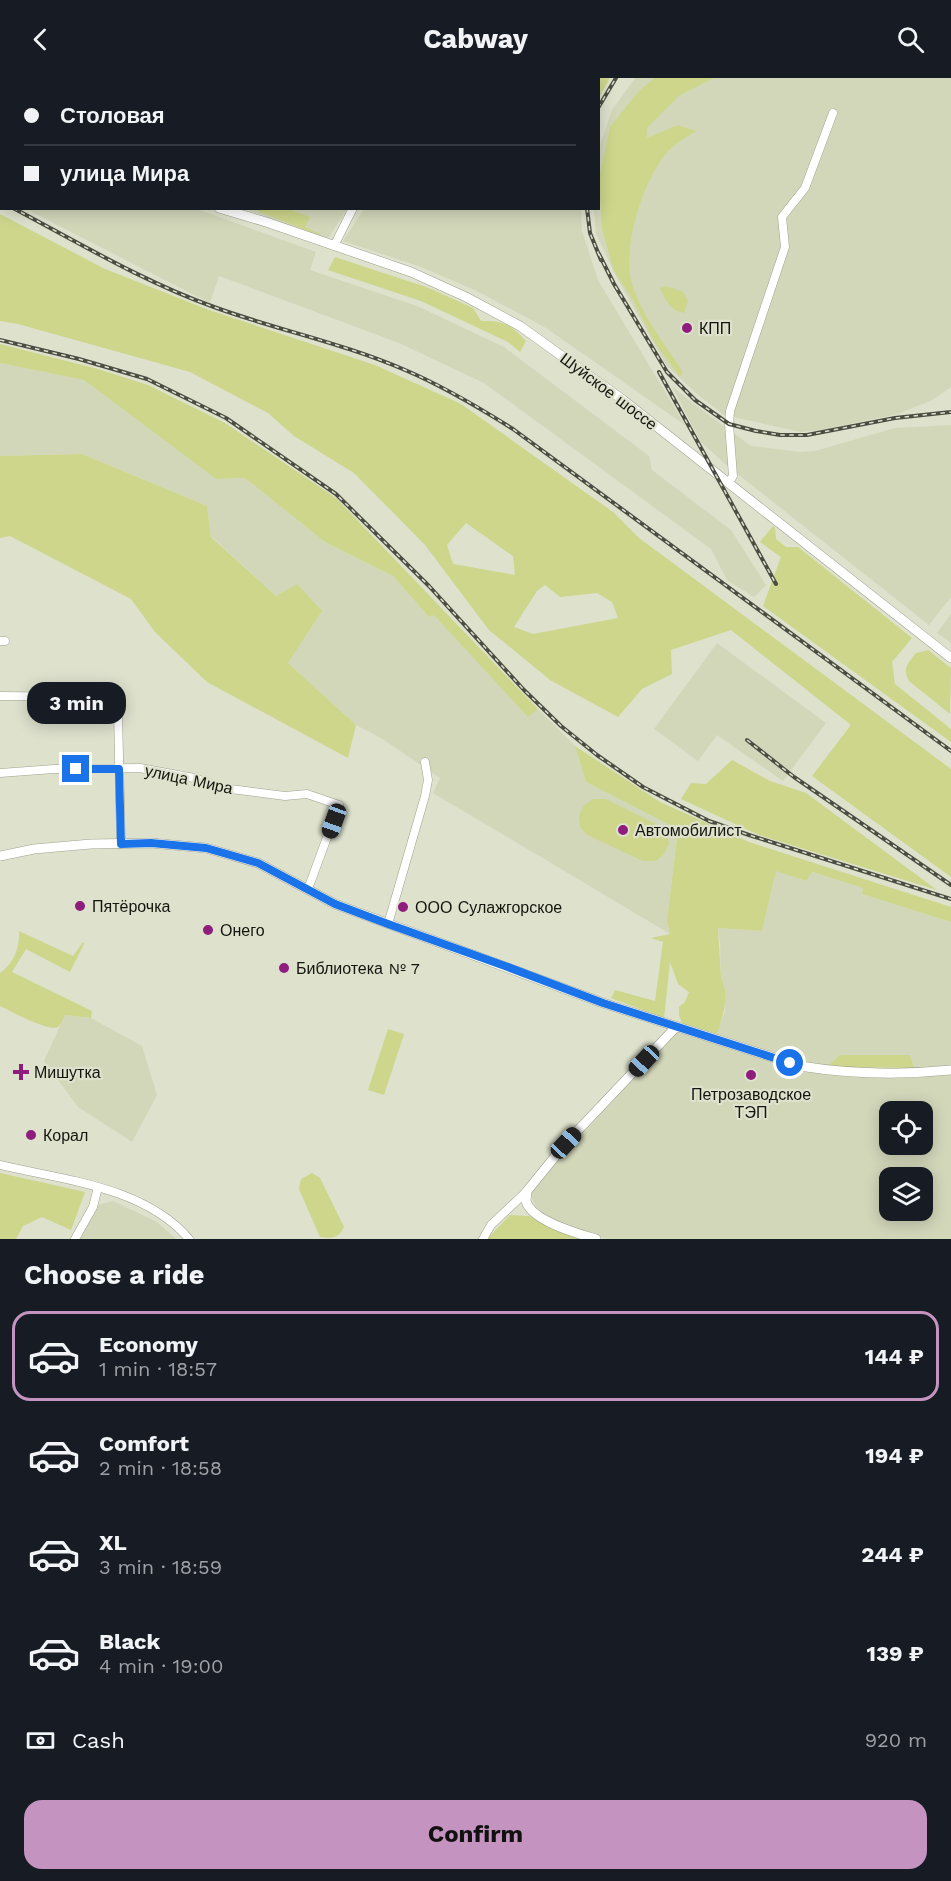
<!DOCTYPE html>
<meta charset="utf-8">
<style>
:root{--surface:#171b24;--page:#20242c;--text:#f1f3f6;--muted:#9ea1a6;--line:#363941;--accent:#c493c0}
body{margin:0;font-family:"Work Sans",sans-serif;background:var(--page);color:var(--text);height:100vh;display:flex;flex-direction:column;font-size:22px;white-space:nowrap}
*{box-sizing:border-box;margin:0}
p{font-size:20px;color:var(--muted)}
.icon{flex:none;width:33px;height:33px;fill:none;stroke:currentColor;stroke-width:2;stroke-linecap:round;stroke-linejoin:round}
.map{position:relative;height:1161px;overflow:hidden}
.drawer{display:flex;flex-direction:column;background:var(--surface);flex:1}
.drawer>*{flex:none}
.hud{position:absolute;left:0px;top:0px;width:600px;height:132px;box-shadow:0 3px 15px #0003;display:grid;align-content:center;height:132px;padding:0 24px;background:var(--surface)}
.fabs{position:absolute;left:879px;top:1023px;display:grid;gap:12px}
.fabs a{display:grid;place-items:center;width:54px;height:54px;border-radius:12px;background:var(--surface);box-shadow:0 3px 15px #0003;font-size:30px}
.end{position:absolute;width:27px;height:27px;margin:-14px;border:8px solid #1a73e8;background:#fff;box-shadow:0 0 0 3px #fff}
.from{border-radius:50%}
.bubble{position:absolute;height:42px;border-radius:18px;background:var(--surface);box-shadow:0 3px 15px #0003;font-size:20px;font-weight:700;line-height:42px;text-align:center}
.car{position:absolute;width:18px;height:36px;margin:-18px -9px;border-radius:8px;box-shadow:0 0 4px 2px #0007;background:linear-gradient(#222 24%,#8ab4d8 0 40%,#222 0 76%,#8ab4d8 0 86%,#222 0)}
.hud b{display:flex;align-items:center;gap:21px;height:57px;font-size:22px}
.hud b+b{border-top:2px solid var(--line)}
.hud i{width:15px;height:15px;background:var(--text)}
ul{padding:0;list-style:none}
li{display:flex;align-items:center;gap:18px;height:90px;margin:0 12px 9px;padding:0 12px;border:3px solid transparent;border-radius:18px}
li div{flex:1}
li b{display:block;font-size:22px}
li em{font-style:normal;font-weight:700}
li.current{border-color:var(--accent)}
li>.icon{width:54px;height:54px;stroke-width:1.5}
h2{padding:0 24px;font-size:27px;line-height:72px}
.pay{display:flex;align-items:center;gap:15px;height:66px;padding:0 24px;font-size:22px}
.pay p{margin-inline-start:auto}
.action{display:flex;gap:12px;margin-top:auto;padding:12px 24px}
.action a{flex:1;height:69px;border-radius:18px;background:var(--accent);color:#111;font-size:24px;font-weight:700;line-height:69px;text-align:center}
header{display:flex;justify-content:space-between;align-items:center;height:78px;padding:0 24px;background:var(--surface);font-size:27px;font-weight:700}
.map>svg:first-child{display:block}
.built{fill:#d2d7ba;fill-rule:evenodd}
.green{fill:#cdd68b;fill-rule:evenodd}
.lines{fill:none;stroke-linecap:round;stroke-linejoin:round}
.minor-casing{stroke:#9ea18d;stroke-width:9}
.major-casing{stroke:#9ea18d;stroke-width:10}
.minor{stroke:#fff;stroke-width:8}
.major{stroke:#fff;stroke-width:9}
.rail-casing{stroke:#4b4d42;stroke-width:4}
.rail{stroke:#dee1cc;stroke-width:1.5;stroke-dasharray:4.5;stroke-linecap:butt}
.route{stroke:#1a73e8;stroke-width:8}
.poi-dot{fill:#8e1d7e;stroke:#dee1cc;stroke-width:2}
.labels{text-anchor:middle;stroke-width:4.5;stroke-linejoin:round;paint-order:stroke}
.poi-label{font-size:16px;fill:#14150e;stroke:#dee1cc;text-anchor:start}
.street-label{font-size:16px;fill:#14150e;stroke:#dee1cc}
</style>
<header><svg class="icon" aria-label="back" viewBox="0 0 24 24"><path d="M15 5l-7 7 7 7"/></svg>Cabway<svg class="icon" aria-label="search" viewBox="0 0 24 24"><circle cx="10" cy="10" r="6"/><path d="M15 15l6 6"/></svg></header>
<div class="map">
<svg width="951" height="1161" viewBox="0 0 951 1161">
<rect width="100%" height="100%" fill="#dee1cc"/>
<path class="built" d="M150 0H428L149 1Z
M635 0H951V309L932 322 898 336 821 352 801 354 724 337 697 316 666 287 617 200 596 156 594 131 598 130 599 70 612 32Z
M26 131H197L316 174 310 192 417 228 504 269 649 378 652 392 731 452 766 507 754 519 727 502 711 471 484 305 399 265 219 198 210 225Z
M246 131H252L318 157 305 149 309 139 289 131H347L329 159 325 161Z
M364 131H581L582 153 598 202 685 347 546 250 477 213 421 189 343 163Z
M0 285 84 302 216 401 245 400 325 464 393 498 429 539 434 536 528 638 538 631 575 668 586 704 678 750 667 843 670 856 433 715 440 700 381 660 356 647 288 585 322 533 276 518 211 458 207 428 82 376 0 378Z
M672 308 691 324 751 368 800 374 815 373 895 350 951 347V519L929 547 725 386 700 363Z
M951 536V565L937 555Z
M717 565 826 645 783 703 717 657 698 683 654 651Z
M776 792 805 803 811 794 863 810 862 816 951 844V988L914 990 910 977 827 989 802 986 717 956 725 933 724 907 721 900 720 863 718 850 762 853Z
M65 937 91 940 142 968 157 1017 132 1064 78 1029 44 983Z
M677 954 802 993 849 998 951 997V1161H607L575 1151 545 1137 535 1128 531 1116 540 1102ZM890 1034H922V1066H890ZM890 1100H922V1132H890Z
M113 1123 157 1144 176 1161H78L98 1127Z"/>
<path class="green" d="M580 0H610L599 20 598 2 578 1Z
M654 0H714L680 17 647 50V60L678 47 696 53C687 59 677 64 669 72 644 99 621 170 632 206 642 238 665 266 683 294L680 299 655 265 632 220 614 193 602 151 599 100 610 49 637 15Z
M252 131H289L310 139 305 149 321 156 318 157Z
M0 136 105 191 209 232 375 287 461 326 613 434 639 460 951 691V799L812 698 851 647 731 552 671 572 672 596 642 611 618 639 550 602 489 552 425 467 354 395 294 358 268 335 190 294 18 246 0 243ZM466 445 513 478 515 497 453 486 447 467ZM545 507 560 519 597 515 612 524 618 540 533 556 514 549 537 513Z
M335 179 429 210 473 230 481 243C504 242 511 247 526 263L520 274 508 264 421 223 328 192Z
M666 208 683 214 688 223 684 235C671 233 665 222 660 210Z
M0 266 98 291 148 307 225 345 336 420 538 631 528 639 434 537 429 539 393 498 325 464 245 400 216 401 84 302 0 285Z
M82 376 207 428 211 459 276 518 297 506 322 533 288 585 356 647 348 680 207 604 155 554 131 521 10 458 0 460V378Z
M773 448 775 450 776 461 786 469H798L912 560 892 584 895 606 951 651V664L763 528 781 479 760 464Z
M928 572 951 590 950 636 909 603C902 591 908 585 916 575Z
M575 668 660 724 749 764 951 829V844L862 816 863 810 812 794 806 803 776 793 762 853 718 850 721 900C730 917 723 938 717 956L682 945 679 937V929L685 924 689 914 678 906 670 884 664 940 611 920 615 912 655 923 663 864 651 860 670 856 667 843 678 751 586 704Z
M732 682 770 703 806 715 937 812 759 757 681 721 691 705 706 706Z
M593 721H606L658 747 667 756 669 766 664 776 656 783H643L587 757 580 749 579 737 584 727Z
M19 853 73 878 83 864 84 866 70 894 26 871 12 894 92 933 91 940 65 937C63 941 61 947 58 949 48 954 11 933 0 928V895C14 885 20 869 19 853Z
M388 951 404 956 384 1017 368 1012Z
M840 977H910L914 990 827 989Z
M0 1095 85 1114 71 1152 42 1139 23 1148 16 1161H0Z
M312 1095 320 1100 344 1149C339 1160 332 1161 320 1159L299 1111 301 1101Z
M510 1137 529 1138 579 1161H487Z"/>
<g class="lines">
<defs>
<path id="minor" d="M136 2 137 0
M432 2 433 0
M334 168 353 130
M729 404 733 398 729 346 730 333 785 169 782 139 805 110 833 35
M0 563H5
M0 618 99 619C109 621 115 625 118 634L121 766
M0 695 54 691 140 690 194 700 223 710 285 718 307 716 339 727 308 811
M388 846 425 718 428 702 425 684
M0 1087C64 1102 145 1109 189 1161
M75 1161 93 1129 98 1109
M483 1161 491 1147 527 1113"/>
<path id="major" d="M0 31 2 32
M219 130 266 144 411 194 466 219 520 248 623 322 951 580
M0 778 34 771 91 766 151 765 206 770 258 785 335 826 603 925 800 988C849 996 901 997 951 992
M596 1161C579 1156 531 1143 526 1123 526 1122 527 1114 527 1113L566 1065 675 950"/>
</defs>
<use href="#minor" class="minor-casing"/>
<use href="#major" class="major-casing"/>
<use href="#minor" class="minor"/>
<use href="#major" class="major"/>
<defs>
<path id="rail" d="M190 0 194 2
M497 0H510
M563 2 565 0
M598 30 616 0
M0 124H2
M13 130C79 165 144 204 214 229 277 252 343 265 405 292 443 308 478 329 513 351L951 673
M587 130 590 155 601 182
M599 176 614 206 667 294 695 322 729 346 756 353 780 357H807L895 340 951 334
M0 262 79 281 147 301 226 340 336 416 429 508 524 612 561 648 597 677 643 709 709 743 749 757 951 821
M659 294 776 506
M747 662 794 699 951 807"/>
</defs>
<use href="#rail" class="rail-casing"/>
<use href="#rail" class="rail"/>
</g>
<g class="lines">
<path class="route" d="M76 691H119L121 766 151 765 206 770 258 785 335 826 388 846 505 888 603 925 790 985"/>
</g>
<g class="poi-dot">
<circle cx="687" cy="250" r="6"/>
<circle cx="623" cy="752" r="6"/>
<circle cx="80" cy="828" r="6"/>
<circle cx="403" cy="829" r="6"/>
<circle cx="208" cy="852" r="6"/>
<circle cx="284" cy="890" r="6"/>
<path d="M18 985h6v6h6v6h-6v6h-6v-6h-6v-6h6z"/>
<circle cx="751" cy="997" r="6"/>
<circle cx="31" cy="1057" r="6"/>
</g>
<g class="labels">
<g class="poi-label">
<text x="699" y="256">КПП</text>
<text x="635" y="758">Автомобилист</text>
<text x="92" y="834">Пятёрочка</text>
<text x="415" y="835">ООО Сулажгорское</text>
<text x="220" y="858">Онего</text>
<text x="296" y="896">Библиотека № 7</text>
<text x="34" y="1000">Мишутка</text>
<text x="751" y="1022" text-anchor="middle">Петрозаводское<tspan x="751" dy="18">ТЭП</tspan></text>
<text x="43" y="1063">Корал</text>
</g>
<g class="street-label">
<text transform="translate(609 313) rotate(37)" y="6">Шуйское шоссе</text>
<text transform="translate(189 701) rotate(12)" y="6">улица Мира</text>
</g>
</g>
</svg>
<div class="fabs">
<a><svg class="icon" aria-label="locate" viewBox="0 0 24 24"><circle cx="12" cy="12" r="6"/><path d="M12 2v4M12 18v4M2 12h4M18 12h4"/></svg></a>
<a><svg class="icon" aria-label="layers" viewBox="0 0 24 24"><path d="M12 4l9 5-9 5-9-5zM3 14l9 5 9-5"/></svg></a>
</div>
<i class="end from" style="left:790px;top:985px"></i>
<i class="end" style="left:76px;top:691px"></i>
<div class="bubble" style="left:27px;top:604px;width:99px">3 min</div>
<i class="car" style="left:334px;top:743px;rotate:200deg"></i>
<i class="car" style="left:644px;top:983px;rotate:223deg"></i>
<i class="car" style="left:566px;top:1065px;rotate:43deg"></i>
<div class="hud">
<b><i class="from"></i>Столовая</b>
<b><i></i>улица Мира</b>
</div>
</div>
<section class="drawer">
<h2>Choose a ride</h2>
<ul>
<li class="current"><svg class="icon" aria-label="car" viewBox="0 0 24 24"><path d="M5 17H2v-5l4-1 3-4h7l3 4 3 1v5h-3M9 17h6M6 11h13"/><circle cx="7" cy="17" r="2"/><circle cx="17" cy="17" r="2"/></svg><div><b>Economy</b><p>1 min · 18:57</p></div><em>144 ₽</em></li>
<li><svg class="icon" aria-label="car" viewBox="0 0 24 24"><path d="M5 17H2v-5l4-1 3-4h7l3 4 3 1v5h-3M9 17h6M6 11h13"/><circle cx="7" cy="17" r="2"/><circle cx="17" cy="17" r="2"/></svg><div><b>Comfort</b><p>2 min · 18:58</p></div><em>194 ₽</em></li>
<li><svg class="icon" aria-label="car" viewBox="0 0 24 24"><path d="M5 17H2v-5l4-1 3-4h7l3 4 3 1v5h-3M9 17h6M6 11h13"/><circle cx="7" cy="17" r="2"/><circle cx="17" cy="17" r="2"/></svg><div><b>XL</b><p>3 min · 18:59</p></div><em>244 ₽</em></li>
<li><svg class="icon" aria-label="car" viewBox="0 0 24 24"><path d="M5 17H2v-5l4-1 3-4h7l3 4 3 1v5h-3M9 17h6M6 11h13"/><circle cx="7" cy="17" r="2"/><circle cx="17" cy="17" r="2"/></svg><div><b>Black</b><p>4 min · 19:00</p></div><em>139 ₽</em></li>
</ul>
<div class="pay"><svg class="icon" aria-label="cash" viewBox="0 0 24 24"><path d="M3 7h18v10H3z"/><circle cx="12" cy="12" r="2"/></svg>Cash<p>920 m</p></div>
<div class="action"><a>Confirm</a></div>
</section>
